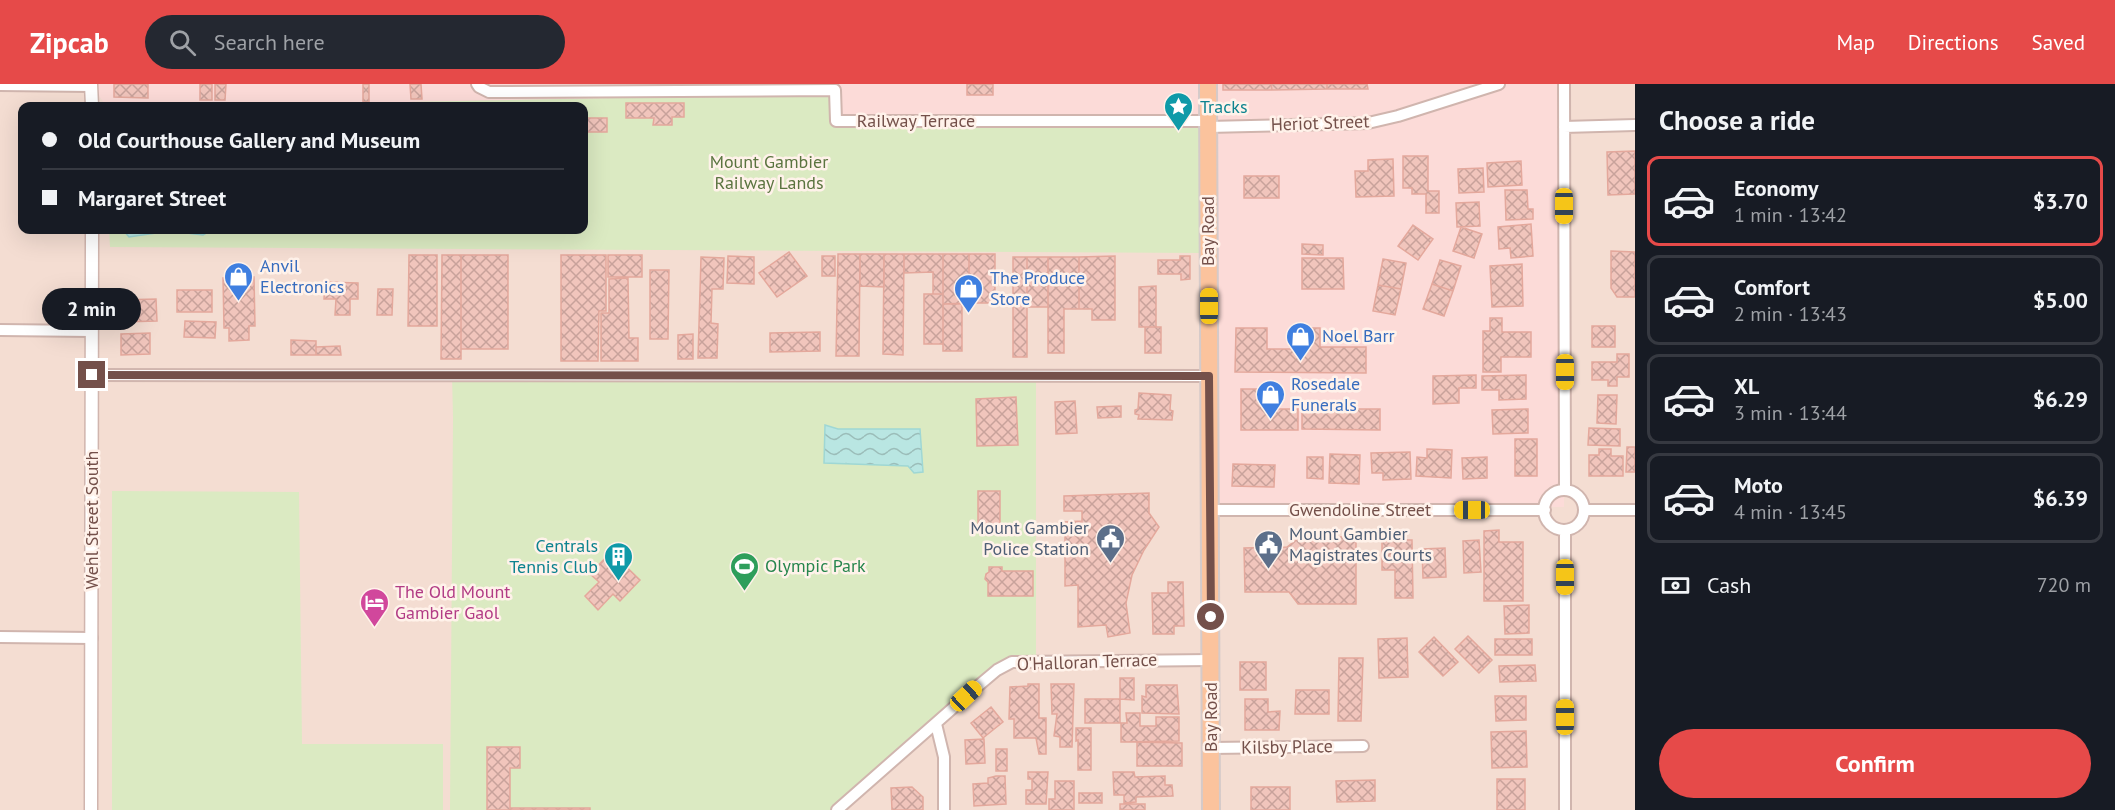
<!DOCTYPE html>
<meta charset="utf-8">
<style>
:root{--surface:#171b24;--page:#242831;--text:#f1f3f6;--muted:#9ea1a6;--line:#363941;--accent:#e64a49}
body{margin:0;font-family:"PT Sans",sans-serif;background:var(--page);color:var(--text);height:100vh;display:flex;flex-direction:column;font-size:22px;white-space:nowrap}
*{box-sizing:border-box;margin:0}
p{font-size:20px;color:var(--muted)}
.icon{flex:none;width:33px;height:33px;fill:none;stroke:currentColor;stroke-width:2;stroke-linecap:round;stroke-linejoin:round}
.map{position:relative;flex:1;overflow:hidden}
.panel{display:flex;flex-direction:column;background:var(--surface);width:480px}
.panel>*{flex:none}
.banner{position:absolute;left:18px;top:18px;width:570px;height:132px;border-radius:12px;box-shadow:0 6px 24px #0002;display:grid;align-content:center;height:132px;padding:0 24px;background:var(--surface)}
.end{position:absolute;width:27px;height:27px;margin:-14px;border:8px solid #74504a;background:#fff;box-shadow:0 0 0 3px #fff}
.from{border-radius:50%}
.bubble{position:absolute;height:42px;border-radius:21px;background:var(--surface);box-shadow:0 6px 24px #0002;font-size:20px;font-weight:700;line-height:42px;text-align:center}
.car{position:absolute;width:18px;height:36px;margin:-18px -9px;border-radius:8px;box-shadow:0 0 4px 2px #0007;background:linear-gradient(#f5c518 24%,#345 0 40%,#f5c518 0 76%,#345 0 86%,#f5c518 0)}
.banner b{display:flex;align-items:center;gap:21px;height:57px;font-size:22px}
.banner b+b{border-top:2px solid var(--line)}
.banner i{width:15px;height:15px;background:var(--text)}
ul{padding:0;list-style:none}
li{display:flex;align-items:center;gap:18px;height:90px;margin:0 12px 9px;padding:0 12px;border:3px solid var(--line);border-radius:12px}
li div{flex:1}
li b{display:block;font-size:22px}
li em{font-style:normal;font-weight:700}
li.selected{border-color:var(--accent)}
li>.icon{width:54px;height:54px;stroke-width:1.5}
h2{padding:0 24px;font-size:27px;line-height:72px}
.pay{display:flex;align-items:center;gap:15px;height:66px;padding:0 24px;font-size:22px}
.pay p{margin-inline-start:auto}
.action{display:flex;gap:12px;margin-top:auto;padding:12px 24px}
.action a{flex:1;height:69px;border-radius:36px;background:var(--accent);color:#fff;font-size:24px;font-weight:700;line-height:69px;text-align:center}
header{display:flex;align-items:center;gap:36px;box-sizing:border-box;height:84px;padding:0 30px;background:var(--accent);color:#fff}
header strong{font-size:28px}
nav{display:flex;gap:33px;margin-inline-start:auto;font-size:21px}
.search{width:420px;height:54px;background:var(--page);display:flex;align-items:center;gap:15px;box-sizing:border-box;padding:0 21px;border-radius:33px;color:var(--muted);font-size:22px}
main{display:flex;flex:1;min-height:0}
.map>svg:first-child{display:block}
.residential{fill:#f4ddd2;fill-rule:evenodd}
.commercial{fill:#fcdbd8}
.green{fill:#dbeac2}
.water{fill:url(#water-waves);stroke:#9fd7d4;stroke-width:1.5}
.building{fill:url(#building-cross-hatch);stroke:#e4a89c;stroke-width:1.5}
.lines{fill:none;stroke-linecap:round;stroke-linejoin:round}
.minor-casing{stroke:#d0b5ae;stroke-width:14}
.tertiary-casing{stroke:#d0b5ae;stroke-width:15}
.primary-casing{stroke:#d5cac9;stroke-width:20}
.minor{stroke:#fff;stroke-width:10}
.tertiary{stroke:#fff;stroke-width:12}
.primary{stroke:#fbc39d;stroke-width:16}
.route{stroke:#74504a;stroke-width:8}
.labels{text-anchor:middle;stroke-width:5;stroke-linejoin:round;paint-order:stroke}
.culture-label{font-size:18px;fill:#0d838f;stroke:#fff2ea;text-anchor:start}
.street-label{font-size:18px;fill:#74504a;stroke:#fff2ea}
.park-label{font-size:18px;fill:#5a743f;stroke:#fff2ea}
.shop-label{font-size:18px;fill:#366cbe;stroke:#fff2ea;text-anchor:start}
.service-label{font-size:18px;fill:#4e5e75;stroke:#fff2ea;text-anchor:end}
.leisure-label{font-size:18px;fill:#27864d;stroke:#fff2ea;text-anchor:start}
.hotel-label{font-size:18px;fill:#b23c85;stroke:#fff2ea;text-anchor:start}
</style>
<header>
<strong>Zipcab</strong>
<div class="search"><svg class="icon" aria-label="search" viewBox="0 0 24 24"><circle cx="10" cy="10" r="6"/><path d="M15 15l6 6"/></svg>Search here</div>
<nav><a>Map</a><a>Directions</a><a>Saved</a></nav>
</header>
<main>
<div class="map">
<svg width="1635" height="726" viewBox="0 0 1635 726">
<defs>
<pattern id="water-waves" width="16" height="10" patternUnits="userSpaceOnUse" patternTransform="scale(1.5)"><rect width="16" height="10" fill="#b9e6e2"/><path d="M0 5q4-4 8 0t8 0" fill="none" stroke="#9bbdb9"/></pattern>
<pattern id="building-cross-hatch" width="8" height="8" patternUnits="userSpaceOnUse" patternTransform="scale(1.5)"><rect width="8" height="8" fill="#f1c5bc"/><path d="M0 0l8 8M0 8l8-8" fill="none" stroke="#c8a29b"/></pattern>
</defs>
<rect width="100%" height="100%" fill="#fcede4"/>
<path class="residential" d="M0 0H1635V726H0ZM22 22H584V146H22Z"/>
<path class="commercial" d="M91 0H1564V423L1211 426 1207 37 832 42 830 10 196 22H106Z"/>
<path class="green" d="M831 10 832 42 1203 41V169L110 163 109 146H584V22H196Z
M452 291 1036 292V577L1012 578 837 726H450L453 334Z
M112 407 299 408 302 660H443V726H112Z"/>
<path class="water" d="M123 146H212L203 151 170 147 129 153Z
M825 341 838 345H920L923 388 914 389 908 382 824 379Z"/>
<path class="building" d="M114 0H148V14L114 13Z
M200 0H212V16H200Z
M215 0H226L225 16H215Z
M363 0H369V18H363Z
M410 0H421L422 15H411Z
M967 0H993V11H967Z
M1223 0H1271L1272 6H1223Z
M1271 0H1327V5L1272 6Z
M1327 0H1367L1368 5H1327Z
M626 19H684V33H672V41H653L654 34H626Z
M584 34H607V48H584Z
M1635 67V110L1608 111 1607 68Z
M1403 72H1428V107H1439V129H1426V110H1412V104H1403Z
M1393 75 1394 112 1356 113 1355 87H1368V76Z
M1521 77 1522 101 1488 103 1487 79Z
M1483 84 1484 108 1459 109 1458 85Z
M1244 92H1279V114H1244Z
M1505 106H1527L1528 125H1533V135L1506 136Z
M1479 118 1480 142 1457 143 1456 119Z
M1531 140 1533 172 1511 174 1510 164 1499 165 1498 143Z
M1413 141 1433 155 1418 176 1398 162Z
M1461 143 1482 150 1474 174 1453 167Z
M1302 160 1323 161V171L1302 170Z
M1611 167 1635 168V213H1617L1611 204Z
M789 168 807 192 777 213 759 189Z
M838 170H860L859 272H836Z
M860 170H884V203L860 202Z
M884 170H904L903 271 883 270Z
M904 170H943V210H933V188L904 189Z
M943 170H969V219L943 220Z
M969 170H995V219H969Z
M409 171H437V242H408Z
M442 171H461V275H441Z
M461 171H508V265H461Z
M561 171H606V227H599L598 277H561Z
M608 171H642V193H608Z
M728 172 754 173V200L727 199Z
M822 172H835V192H822Z
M1115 172V236H1092V225H1079V173Z
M1180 172H1190V195L1181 196V190H1158V176H1180Z
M701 173 724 174 723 205H712L711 239 718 240 717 274H698Z
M1013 173H1027V273H1013Z
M1027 173H1048V223H1027Z
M1048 173H1079V225H1064V269H1048Z
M1302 174H1343L1344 205H1302Z
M1383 175 1406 179 1401 205 1378 201Z
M1440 176 1461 182 1453 207 1432 200Z
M1522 180 1523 222 1492 223 1490 182Z
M650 186H669L668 255H650Z
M254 193 255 242H249V256L229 257V244H224L223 194Z
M628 194 629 254H638V277H601V229H609V195Z
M325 198 358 199V215H350V231H335L336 215H324Z
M1432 200 1453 207 1444 232 1423 225Z
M1378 201 1401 205 1395 231 1373 227Z
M1156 202V243H1139V203Z
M378 205H393L392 231H377Z
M177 206H212V228H177Z
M924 210H943V260H924Z
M156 215 157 237 121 238 120 216Z
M943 220H962V267H943Z
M1490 234H1502V248H1531V273H1501V288H1483V247H1490Z
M185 237 216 238 215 254 184 253Z
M1592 242H1615V263H1592Z
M1145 243H1161V269H1145Z
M1236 244H1267V265H1306V260H1298V244H1320V263H1366V289L1235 288Z
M820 248V267L770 268V249Z
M150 249V270L121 271V250Z
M693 250V275H678V251Z
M291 256 316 257V271H291Z
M340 262 341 271H316V263Z
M1617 270H1629V293H1617V302H1608V296H1592V278H1617Z
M1476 291V304H1459V319L1433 320V292Z
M1526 291V315L1499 316V306H1482V292Z
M1241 305H1271V325H1298V346H1241Z
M1139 309 1171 311 1170 326 1173 327 1172 336 1138 335 1139 331 1135 330V326L1138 325Z
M1598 311H1617L1616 340 1597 339Z
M1016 313 1018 361 977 362 976 315Z
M1075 317 1077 349 1056 350 1055 318Z
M1121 322V333L1098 334 1097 323Z
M1302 325H1380V346L1302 345Z
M1528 325V349L1493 350 1492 326Z
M1589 344 1620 345V362L1588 361Z
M1515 355H1537V392H1515Z
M1627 363H1635V388H1626Z
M1427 365 1452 366 1451 394 1416 392 1417 373 1427 374Z
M1599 365H1611V372H1623V392H1589V371H1599Z
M1410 368 1411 395 1383 396V389H1372L1371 369Z
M1330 370 1360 371 1359 400 1329 399Z
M1307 373H1323V395L1307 394Z
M1487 373V394L1463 395 1462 374Z
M1233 380 1275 381 1274 403 1232 402Z
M978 407H1000V445H978Z
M1149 409V429L1159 443 1144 466 1132 491 1126 519 1130 549 1108 553 1106 541 1078 543V501L1065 502V438L1082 437V427H1064V412Z
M1499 446V458H1523V517H1484V447Z
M1300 453H1356V520H1298L1289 508H1245L1244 464 1287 463Z
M1382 456H1412L1413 514H1395V486H1382Z
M1479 456 1481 488 1464 489 1463 457Z
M1445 464 1446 493 1423 494 1422 465Z
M611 468 640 496 620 517 613 510 598 526 585 512 599 498 590 490Z
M989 483H1002V487H1033V512H988V498L985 495 986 490 989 488Z
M1168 498H1183L1184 542H1174V550H1153L1152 509H1168Z
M1529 521V549L1505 550 1504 522Z
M1468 552 1492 576 1479 589 1455 565Z
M1434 553 1458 578 1443 592 1419 568Z
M1407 554 1408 593 1379 594 1378 555Z
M1495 555H1532V571H1495Z
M1339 574H1363L1361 637H1338Z
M1240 578H1266V606H1240Z
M1535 581 1536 597 1500 598 1499 582Z
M1120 594H1134V616L1120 615Z
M1028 600H1039V634H1046V670H1039L1036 654H1014V635H1009L1010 603 1028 602Z
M1051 600H1074L1072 663H1060V653L1054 652 1057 630H1052Z
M1146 601H1177L1179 630 1142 629V612L1146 613Z
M1296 606H1329V630H1295Z
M1495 612H1526V636L1496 637Z
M1085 615H1120V639H1085Z
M1245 615H1268V628L1280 627 1279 646H1245Z
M991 623 1003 638 983 654 971 639Z
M1126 629H1140V642H1156V633H1179V657L1121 658V639H1127Z
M1076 644H1091V686H1078V656L1076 657Z
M1526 647 1527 683 1492 684 1491 648Z
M984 655 985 679 966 680 965 656Z
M1137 658 1182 659V682H1137Z
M487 663H520V684H510V724H590V726H487Z
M996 665H1007V687H996Z
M1028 688H1048L1046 720H1026V706H1032V695H1028Z
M1113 688H1134L1135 693 1165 692V701H1172L1173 712 1136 713V718L1124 719V711H1114Z
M996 692H1005L1006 720 974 722 973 700 988 699V694Z
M1497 695H1525V726H1497Z
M1375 696V717L1337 718 1336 697Z
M1055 697H1074V726H1049V715H1055Z
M912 703 923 713V726H892L891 704Z
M1251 703H1290V726H1251Z
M1079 709H1102V719H1079Z
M1120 720H1145V726H1120Z"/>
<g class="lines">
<defs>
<path id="minor" d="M477 0 479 3 489 8 835 6 836 37H1208
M1564 0 1565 406
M0 1 91 2
M1208 43 1368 39 1398 32 1499 0
M1564 43 1635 41
M0 246 92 247
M92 291 1209 292
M1544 426a20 20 0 1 1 40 0a20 20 0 1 1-40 0Z
M1211 426H1545
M1584 426H1635
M0 553 92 554
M936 640 944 673V726
M1211 664 1363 662
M837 726 978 602 997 586 1012 578 1211 576
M1565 726V446"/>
<path id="tertiary" d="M91 0 92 22
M91 726 92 146"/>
<path id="primary" d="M1208 0 1211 726"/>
</defs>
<use href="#minor" class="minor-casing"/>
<use href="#tertiary" class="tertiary-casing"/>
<use href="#primary" class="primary-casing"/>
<use href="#minor" class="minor"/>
<use href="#tertiary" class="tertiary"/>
<use href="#primary" class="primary"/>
</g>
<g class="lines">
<path class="route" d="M92 291 1209 292 1211 533"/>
</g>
<defs>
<symbol id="sight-pin" viewBox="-11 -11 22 30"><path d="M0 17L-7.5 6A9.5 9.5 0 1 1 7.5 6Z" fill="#0f9aa8" stroke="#fff2ea"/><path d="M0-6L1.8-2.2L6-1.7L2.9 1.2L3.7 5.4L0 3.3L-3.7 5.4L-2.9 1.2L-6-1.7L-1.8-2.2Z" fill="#fff"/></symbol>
<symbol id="shop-pin" viewBox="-11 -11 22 30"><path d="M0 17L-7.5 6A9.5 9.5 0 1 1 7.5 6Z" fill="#3f7fe0" stroke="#fff2ea"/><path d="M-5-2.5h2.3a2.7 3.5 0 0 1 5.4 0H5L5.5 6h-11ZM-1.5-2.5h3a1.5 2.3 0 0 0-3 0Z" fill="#fff"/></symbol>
<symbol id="civic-pin" viewBox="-11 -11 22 30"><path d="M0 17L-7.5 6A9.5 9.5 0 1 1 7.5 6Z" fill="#5c6f8a" stroke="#fff2ea"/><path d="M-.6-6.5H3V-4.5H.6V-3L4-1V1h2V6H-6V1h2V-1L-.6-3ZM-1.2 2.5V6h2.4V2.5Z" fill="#fff"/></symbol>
<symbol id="building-pin" viewBox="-11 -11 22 30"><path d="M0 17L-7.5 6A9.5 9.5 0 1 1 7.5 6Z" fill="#0f9aa8" stroke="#fff2ea"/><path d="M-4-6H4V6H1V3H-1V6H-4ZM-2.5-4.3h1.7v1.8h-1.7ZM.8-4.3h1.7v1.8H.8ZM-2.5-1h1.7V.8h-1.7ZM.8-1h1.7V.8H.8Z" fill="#fff"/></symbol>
<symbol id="stadium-pin" viewBox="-11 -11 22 30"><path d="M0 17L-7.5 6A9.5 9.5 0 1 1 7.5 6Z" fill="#2e9e5b" stroke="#fff2ea"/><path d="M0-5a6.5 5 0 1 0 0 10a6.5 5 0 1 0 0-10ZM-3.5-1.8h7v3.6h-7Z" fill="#fff"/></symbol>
<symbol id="hotel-pin" viewBox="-11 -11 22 30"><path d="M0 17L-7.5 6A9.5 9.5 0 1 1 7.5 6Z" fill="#d1479c" stroke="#fff2ea"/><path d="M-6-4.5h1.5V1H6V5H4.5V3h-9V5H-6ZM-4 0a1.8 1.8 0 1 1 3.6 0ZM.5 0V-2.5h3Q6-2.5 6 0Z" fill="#fff"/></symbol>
</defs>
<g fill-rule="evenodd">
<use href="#sight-pin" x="1162" y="6" width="33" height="45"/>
<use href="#shop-pin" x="222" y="176" width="33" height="45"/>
<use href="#shop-pin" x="952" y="188" width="33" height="45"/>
<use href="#shop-pin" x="1284" y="236" width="33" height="45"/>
<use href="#shop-pin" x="1254" y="294" width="33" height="45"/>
<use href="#civic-pin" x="1094" y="438" width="33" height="45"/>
<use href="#civic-pin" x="1252" y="444" width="33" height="45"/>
<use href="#building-pin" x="602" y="456" width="33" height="45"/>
<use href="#stadium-pin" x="728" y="466" width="33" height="45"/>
<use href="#hotel-pin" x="358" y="502" width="33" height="45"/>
</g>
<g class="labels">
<g class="culture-label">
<text x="1200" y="29">Tracks</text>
<text x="598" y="468" text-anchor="end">Centrals<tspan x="598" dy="21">Tennis Club</tspan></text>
</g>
<g class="street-label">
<text x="916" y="43">Railway Terrace</text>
<text transform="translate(1320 39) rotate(-2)" y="6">Heriot Street</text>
<text transform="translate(1208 147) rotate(-90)" y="6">Bay Road</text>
<text x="1360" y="432">Gwendoline Street</text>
<text transform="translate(92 436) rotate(-90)" y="6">Wehl Street South</text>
<text transform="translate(1087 578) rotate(-2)" y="6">O'Halloran Terrace</text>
<text transform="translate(1211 633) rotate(-90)" y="6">Bay Road</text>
<text transform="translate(1287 663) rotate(-1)" y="6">Kilsby Place</text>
</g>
<g class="park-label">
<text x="769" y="84">Mount Gambier<tspan x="769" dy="21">Railway Lands</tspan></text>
</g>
<g class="shop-label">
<text x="260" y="188">Anvil<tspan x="260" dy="21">Electronics</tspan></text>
<text x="990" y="200">The Produce<tspan x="990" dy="21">Store</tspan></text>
<text x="1322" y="258">Noel Barr</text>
<text x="1291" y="306">Rosedale<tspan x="1291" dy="21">Funerals</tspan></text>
</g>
<g class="service-label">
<text x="1089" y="450">Mount Gambier<tspan x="1089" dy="21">Police Station</tspan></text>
<text x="1289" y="456" text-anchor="start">Mount Gambier<tspan x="1289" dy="21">Magistrates Courts</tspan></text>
</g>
<g class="leisure-label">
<text x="765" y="488">Olympic Park</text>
</g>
<g class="hotel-label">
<text x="395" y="514">The Old Mount<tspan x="395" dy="21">Gambier Gaol</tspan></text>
</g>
</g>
</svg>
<i class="end from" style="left:1211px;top:533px"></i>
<i class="end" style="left:92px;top:291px"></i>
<div class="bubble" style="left:42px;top:204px;width:99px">2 min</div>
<i class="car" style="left:1564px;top:122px;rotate:180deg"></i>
<i class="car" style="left:1209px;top:222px;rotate:0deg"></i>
<i class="car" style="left:1565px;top:288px;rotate:180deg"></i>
<i class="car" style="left:1472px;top:426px;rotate:270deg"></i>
<i class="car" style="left:1565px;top:493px;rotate:180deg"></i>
<i class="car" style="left:966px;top:612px;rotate:47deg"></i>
<i class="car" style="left:1565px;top:633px;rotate:0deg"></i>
<div class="banner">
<b><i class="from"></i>Old Courthouse Gallery and Museum</b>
<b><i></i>Margaret Street</b>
</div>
</div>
<section class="panel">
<h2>Choose a ride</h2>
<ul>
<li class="selected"><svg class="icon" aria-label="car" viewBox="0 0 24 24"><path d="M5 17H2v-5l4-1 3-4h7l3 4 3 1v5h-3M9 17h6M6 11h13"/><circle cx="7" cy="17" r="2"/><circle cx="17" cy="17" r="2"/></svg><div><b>Economy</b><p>1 min · 13:42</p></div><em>$3.70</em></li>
<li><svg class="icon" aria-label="car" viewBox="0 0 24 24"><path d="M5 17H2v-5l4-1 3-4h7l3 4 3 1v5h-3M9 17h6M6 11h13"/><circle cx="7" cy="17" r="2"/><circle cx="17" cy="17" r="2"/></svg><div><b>Comfort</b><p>2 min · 13:43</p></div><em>$5.00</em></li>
<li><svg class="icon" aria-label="car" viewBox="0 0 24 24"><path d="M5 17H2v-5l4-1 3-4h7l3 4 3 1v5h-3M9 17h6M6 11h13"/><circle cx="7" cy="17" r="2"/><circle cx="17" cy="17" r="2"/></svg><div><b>XL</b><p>3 min · 13:44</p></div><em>$6.29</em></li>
<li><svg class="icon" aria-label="car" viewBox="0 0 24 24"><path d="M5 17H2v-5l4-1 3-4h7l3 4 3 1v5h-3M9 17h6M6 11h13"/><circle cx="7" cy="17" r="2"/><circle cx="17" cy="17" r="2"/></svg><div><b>Moto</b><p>4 min · 13:45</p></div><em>$6.39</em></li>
</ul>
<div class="pay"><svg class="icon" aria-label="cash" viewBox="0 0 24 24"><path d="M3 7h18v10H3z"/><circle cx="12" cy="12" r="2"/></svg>Cash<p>720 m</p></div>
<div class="action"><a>Confirm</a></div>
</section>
</main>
